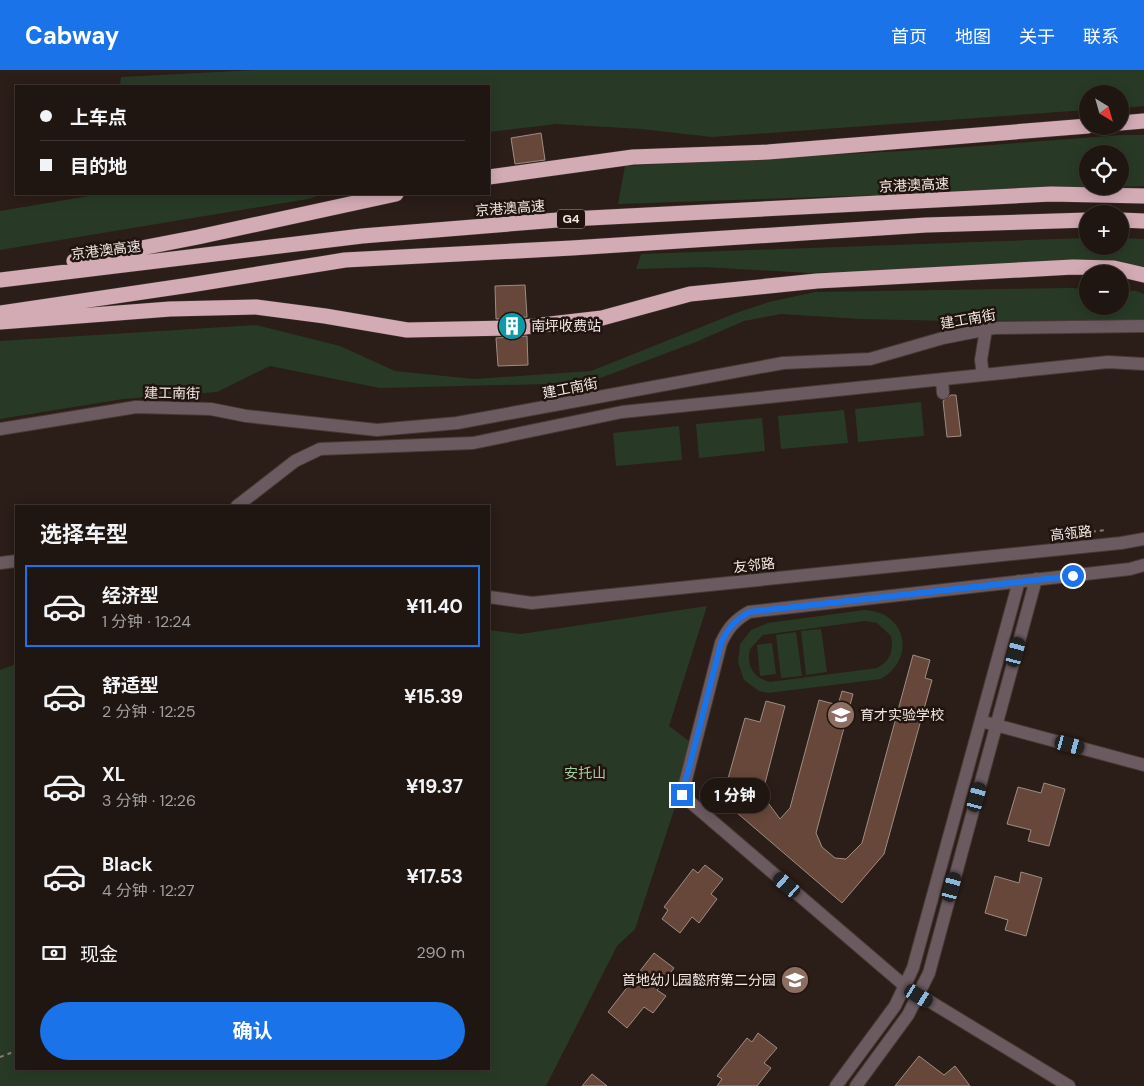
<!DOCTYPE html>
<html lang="zh">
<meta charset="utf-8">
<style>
:root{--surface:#201611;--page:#281f1a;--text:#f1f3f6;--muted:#a29f9f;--line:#3d3531;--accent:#1a73e8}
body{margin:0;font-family:"DM Sans","Noto Sans SC",sans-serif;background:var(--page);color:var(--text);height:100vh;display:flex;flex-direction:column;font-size:19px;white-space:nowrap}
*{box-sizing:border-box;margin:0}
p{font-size:16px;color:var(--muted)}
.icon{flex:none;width:28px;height:28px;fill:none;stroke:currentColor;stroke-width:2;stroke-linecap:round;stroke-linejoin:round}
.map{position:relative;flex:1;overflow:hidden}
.details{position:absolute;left:15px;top:435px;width:475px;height:565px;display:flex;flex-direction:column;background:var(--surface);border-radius:0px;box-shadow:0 2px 12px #0003,0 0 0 1px var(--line)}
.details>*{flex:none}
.guide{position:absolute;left:15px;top:15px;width:475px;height:110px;border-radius:0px;box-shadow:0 2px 12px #0003,0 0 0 1px var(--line);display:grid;align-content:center;height:110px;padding:0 25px;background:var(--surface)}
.needle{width:32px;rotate:143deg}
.controls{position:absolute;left:1079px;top:15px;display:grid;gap:10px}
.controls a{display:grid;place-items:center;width:50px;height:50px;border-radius:50%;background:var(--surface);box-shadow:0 2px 12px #0003,0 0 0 1px var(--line);font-size:25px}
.end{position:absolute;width:22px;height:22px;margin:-11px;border:6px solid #1a73e8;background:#fff;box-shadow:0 0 0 2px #fff}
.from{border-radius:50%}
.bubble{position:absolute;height:35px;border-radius:18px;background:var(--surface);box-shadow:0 2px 12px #0003,0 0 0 1px var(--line);font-size:16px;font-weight:700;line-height:35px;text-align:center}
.car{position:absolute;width:15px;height:30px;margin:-15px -8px;border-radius:6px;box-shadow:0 0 4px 1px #0007;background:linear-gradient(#222 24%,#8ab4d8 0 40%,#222 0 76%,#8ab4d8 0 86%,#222 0)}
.guide b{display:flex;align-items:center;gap:18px;height:48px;font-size:19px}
.guide b+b{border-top:1px solid var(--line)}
.guide i{width:12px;height:12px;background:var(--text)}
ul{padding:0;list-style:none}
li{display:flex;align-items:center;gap:15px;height:82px;margin:0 10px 8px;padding:0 15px;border:2px solid transparent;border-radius:0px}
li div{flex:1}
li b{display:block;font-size:19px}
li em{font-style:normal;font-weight:700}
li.active{border-color:var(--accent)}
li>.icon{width:45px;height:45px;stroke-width:1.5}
h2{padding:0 25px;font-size:22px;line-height:60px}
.pay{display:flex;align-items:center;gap:12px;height:55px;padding:0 25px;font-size:19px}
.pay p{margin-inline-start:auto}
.action{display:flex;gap:10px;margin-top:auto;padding:10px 25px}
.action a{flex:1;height:58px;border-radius:30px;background:var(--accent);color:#fff;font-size:20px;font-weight:700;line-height:58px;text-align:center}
header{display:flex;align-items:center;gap:30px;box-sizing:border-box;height:70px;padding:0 25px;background:var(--accent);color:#fff}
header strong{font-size:24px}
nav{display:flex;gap:28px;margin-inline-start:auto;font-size:18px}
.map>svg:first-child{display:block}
.green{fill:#283a26;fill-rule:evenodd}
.building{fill:#67473a;stroke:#9e8c85}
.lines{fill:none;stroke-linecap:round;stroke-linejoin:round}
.minor-casing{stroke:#473934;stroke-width:14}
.highway-casing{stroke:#473934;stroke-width:16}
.path{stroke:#877b75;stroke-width:2;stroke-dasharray:4 4;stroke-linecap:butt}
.minor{stroke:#6b5a5f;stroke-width:12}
.highway{stroke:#d3abb5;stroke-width:15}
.route{stroke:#1a73e8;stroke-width:6}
.labels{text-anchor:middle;stroke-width:5;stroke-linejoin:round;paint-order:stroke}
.shield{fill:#21140e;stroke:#b3a8a3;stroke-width:1}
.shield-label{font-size:12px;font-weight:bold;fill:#f2e8e3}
.street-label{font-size:14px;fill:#f2e8e3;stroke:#21140e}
.poi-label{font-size:14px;fill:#f2e8e3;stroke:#21140e;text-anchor:start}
.park-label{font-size:14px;fill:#a6d1a2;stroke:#21140e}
</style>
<header>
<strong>Cabway</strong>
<nav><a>首页</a><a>地图</a><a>关于</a><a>联系</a></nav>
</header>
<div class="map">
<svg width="1144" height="1016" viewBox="0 0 1144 1016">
<rect width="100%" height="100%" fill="#2b1d17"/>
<path class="green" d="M256 0H1144V36L1120 38V24H1088L1087 40 712 67 641 59 556 54 489 62V16H120L121 7Z
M1122 65H1144V116L618 134 625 96 939 79ZM1088 84H1120V116H1088Z
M101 124H323L308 129 0 180V141Z
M1084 168H1087L1088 176H1120V168L1144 169V196L1049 194 809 203 705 197 636 199 641 184Z
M1072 218 1087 219 1088 236H1120V220L1136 221 1144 224V253L1134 250 952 251 861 249 781 244 744 251 696 272 587 313 380 318 270 296 217 322 123 329 0 349V271L256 255 340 276 395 301 474 309 591 301 736 243 769 232 815 222Z
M921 332 924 366 858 372 855 339Z
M844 340 848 373 781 379 778 346Z
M762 348 765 381 699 388 696 354Z
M679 356 682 390 616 396 613 363Z
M707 536 669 656 689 671 678 728 635 859 617 876 546 1016H0V600L16 594V999H489V560L521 564Z
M864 540C906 541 917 588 881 609L768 623 759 621 744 610 738 592 740 574 751 560 768 553ZM865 551 877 553 891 566C894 581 890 591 877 598L770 612C753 608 746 595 750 579L763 565Z
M821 559 827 602 806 605 801 561Z
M796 562 802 606 781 608 776 565Z
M772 573 776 604 760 606 757 575Z"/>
<path class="building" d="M541 63 545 90 515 94 511 68Z
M525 215 527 247 496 249 495 216Z
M527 266 528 295 498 296 496 268Z
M951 325H956L961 366 947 367 943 331Z
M913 585 930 590 925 608 932 610 884 784 842 833 722 730 745 648 760 652 766 631 785 636 764 717 766 730 780 749 790 738 819 630 838 635 842 621 853 624 816 763 822 777 835 788 846 789 862 773Z
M1044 713 1065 719 1049 776 1028 771 1031 760 1007 754 1018 717 1041 723Z
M705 795 723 809 711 824 717 829 699 853 692 847 680 863 662 849 668 840 664 837 693 799 698 803Z
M1021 802 1042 808 1026 866 1005 860 1008 850 985 843 995 806 1019 813Z
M654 883 674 898 657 920 666 926 653 943 644 937 627 958 608 942Z
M758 963 777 978 764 993 771 998 757 1016H717L722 1009 717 1006 747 968 752 972Z
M919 986 944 1005 955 996 970 1016H895Z
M592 1004 607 1016H582Z"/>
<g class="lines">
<defs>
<path id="minor" d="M986 259 981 290 983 305 1108 292 1144 294
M942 309 943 323
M0 359 136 337 211 339 246 346 377 360 457 353 783 293 870 289 943 268 994 258 1144 256
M237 436 295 391 320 379 473 373 622 342 983 305
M0 493 16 491
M489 527 532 533 1121 473 1144 469
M988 653 1144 695
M836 1016 895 936 913 898 1019 511
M856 1016 908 945 929 903 1036 509
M1069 1016 906 917 682 725 721 573C728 558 735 550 749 542L1130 499 1144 495"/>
<path id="highway" d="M1120 53 1144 51
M489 107 633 87 768 82 1088 56
M1120 150 1144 151
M74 191 198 167 396 124
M0 210 362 166 570 149 1051 124 1144 126
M0 243 190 215 345 190 572 178 926 155 1088 150
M0 252 170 239 256 237 325 246 407 260 516 258 602 248 690 224 817 211 1073 197 1114 198 1144 205"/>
</defs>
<use href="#minor" class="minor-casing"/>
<use href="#highway" class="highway-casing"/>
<path class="path" d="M1060 465 1107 460
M0 987 16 981"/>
<use href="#minor" class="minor"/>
<use href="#highway" class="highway"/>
</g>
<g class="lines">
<path class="route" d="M682 725 721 573C728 558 735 550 749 542L1073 506"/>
</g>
<defs>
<symbol id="building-disc" viewBox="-11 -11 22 22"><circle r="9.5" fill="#0f9aa8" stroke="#21140e"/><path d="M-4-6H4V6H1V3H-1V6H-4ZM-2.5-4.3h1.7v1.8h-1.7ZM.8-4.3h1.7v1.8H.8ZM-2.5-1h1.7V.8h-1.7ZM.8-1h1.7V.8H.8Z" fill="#fff"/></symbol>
<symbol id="school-disc" viewBox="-11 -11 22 22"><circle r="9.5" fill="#8d6e63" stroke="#21140e"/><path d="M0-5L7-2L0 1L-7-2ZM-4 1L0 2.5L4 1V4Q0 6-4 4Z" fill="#fff"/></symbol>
</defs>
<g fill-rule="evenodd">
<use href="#building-disc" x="496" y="240" width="32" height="32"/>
<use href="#school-disc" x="825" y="629" width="32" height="32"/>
<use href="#school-disc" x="779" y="894" width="32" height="32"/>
</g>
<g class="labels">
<rect class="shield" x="557" y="139.5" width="28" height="19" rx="4"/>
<g class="shield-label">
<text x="571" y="153">G4</text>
</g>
<g class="street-label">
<text transform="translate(914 115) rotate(-3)" y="5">京港澳高速</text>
<text transform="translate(510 138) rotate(-4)" y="5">京港澳高速</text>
<text transform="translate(106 180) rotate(-7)" y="5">京港澳高速</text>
<text transform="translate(968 249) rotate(-10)" y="5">建工南街</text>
<text transform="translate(570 318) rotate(-11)" y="5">建工南街</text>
<text transform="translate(172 323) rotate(1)" y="5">建工南街</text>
<text transform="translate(1071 463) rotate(-6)" y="5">高瓴路</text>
<text transform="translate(754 495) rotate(-6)" y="5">友邻路</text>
</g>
<g class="poi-label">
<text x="531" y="261">南坪收费站</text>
<text x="860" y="650">育才实验学校</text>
<text x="776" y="915" text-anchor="end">首地幼儿园懿府第二分园</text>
</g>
<g class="park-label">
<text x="585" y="708">安托山</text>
</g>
</g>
</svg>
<div class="controls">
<a><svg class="needle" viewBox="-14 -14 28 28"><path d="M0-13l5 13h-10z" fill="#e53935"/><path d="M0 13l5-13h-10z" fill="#a29f9f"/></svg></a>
<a><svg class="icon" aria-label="locate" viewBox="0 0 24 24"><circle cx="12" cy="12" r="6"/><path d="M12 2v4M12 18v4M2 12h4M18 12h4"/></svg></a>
<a>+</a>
<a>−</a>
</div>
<i class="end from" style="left:1073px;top:506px"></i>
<i class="end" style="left:682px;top:725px"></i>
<div class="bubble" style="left:700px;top:708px;width:70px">1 分钟</div>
<i class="car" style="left:1016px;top:582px;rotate:15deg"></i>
<i class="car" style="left:1070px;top:675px;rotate:105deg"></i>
<i class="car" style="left:977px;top:727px;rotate:15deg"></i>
<i class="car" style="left:787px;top:815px;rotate:311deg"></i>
<i class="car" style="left:952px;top:817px;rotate:15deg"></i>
<i class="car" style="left:919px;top:926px;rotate:121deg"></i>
<div class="guide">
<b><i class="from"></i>上车点</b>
<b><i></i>目的地</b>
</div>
<section class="details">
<h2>选择车型</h2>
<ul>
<li class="active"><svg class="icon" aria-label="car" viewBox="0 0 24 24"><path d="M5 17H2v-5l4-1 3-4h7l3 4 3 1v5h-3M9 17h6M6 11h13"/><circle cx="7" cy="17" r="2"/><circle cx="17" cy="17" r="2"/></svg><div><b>经济型</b><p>1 分钟 · 12:24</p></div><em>¥11.40</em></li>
<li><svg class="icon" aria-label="car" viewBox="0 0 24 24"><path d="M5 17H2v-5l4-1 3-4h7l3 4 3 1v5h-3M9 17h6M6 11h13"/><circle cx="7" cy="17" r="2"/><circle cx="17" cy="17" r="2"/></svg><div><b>舒适型</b><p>2 分钟 · 12:25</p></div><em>¥15.39</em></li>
<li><svg class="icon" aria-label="car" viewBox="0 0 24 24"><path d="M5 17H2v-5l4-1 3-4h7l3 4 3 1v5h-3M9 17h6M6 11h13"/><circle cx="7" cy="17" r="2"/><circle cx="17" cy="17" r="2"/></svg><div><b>XL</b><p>3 分钟 · 12:26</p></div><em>¥19.37</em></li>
<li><svg class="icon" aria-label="car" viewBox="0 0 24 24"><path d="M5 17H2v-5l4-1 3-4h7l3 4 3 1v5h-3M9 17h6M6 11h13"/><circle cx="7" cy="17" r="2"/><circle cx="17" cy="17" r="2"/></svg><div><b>Black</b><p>4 分钟 · 12:27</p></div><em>¥17.53</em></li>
</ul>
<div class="pay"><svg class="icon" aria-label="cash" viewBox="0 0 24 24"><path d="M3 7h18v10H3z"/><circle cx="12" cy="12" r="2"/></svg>现金<p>290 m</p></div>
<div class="action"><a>确认</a></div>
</section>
</div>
